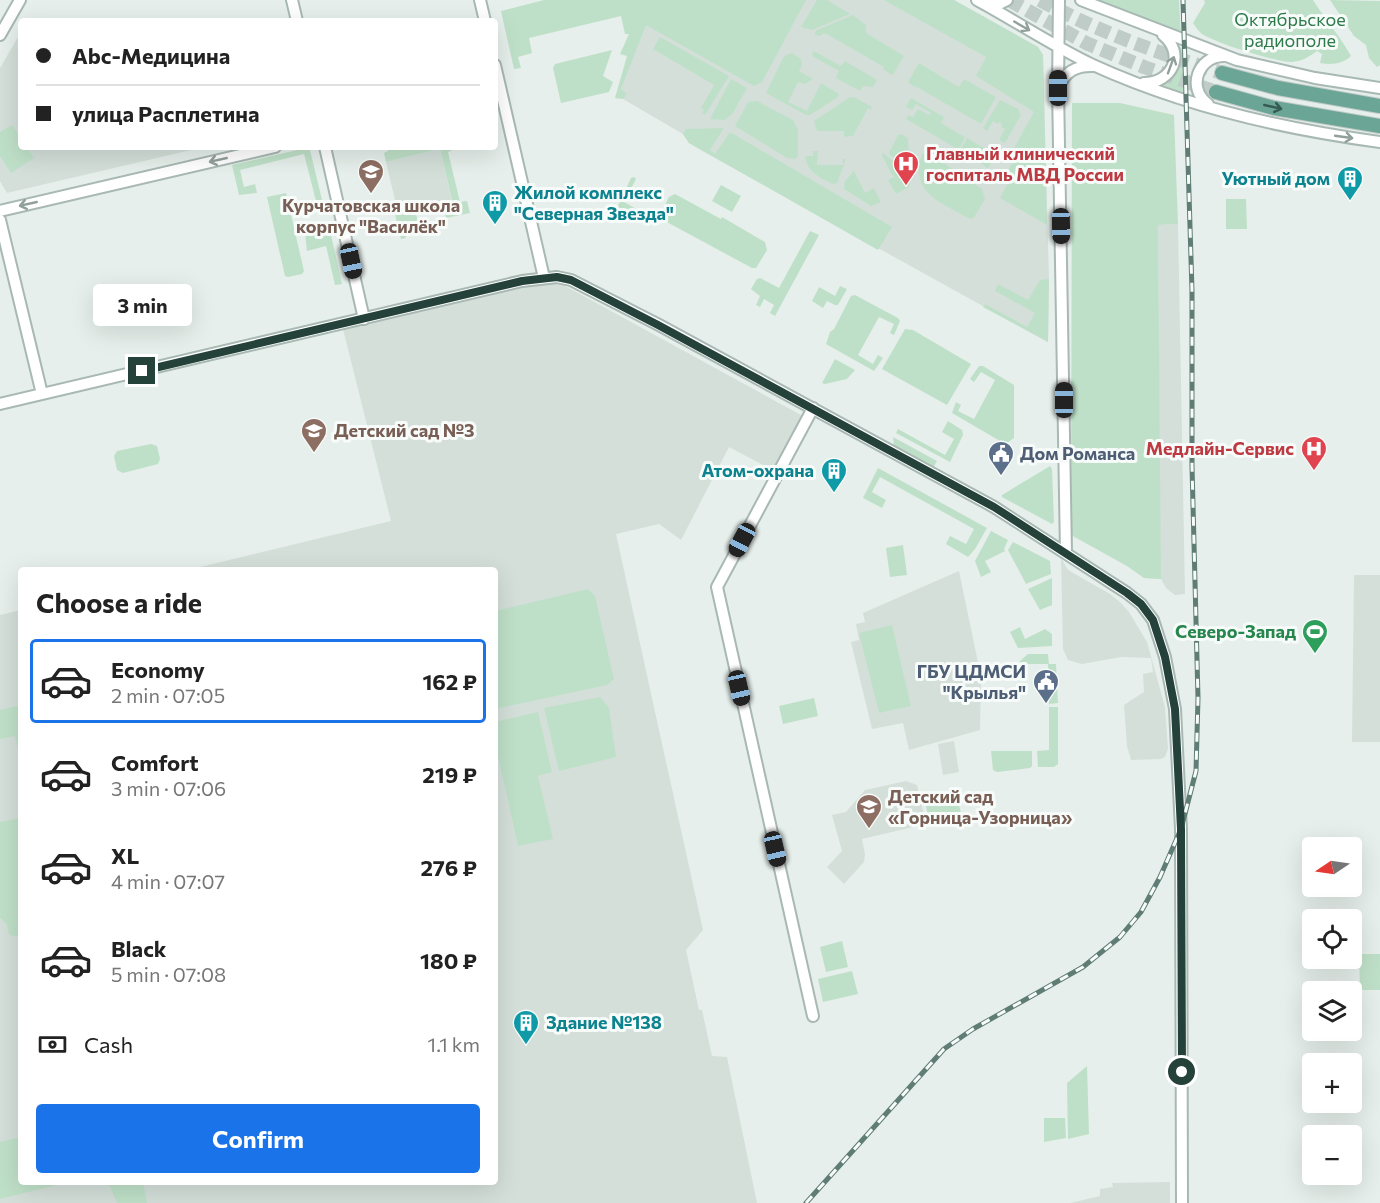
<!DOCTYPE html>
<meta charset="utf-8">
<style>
:root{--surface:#fff;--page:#f6f6f6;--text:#222;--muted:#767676;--line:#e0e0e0;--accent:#1a73e8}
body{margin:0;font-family:Commissioner,sans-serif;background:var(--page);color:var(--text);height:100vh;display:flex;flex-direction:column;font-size:22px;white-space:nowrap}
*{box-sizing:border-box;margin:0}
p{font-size:20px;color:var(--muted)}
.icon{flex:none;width:33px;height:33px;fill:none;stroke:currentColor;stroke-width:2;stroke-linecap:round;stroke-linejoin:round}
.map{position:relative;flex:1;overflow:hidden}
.details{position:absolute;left:18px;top:567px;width:480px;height:618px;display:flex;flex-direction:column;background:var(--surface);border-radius:6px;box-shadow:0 6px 24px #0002}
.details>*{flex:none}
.hud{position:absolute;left:18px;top:18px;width:480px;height:132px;border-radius:6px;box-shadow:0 6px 24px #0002;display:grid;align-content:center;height:132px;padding:0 18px;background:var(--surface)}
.needle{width:39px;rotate:257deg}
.tools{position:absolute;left:1302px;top:837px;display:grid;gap:12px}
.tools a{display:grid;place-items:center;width:60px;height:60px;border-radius:6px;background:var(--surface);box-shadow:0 6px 24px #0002;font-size:30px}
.end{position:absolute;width:27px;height:27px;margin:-14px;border:8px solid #24423a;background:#fff;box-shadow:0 0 0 3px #fff}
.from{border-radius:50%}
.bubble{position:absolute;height:42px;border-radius:6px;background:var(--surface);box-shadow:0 6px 24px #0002;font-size:20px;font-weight:700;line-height:42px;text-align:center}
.car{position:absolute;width:18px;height:36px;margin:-18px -9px;border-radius:8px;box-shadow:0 0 4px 2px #0007;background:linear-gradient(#222 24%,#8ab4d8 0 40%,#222 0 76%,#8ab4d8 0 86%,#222 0)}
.hud b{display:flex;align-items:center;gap:21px;height:57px;font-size:22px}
.hud b+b{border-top:2px solid var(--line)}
.hud i{width:15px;height:15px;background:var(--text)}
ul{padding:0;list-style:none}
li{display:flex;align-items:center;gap:18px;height:84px;margin:0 12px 9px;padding:0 6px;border:3px solid transparent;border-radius:6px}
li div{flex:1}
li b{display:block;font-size:22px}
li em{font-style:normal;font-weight:700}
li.active{border-color:var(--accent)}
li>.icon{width:54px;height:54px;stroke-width:1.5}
h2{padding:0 18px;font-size:27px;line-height:72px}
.pay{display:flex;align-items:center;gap:15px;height:66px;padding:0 18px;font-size:22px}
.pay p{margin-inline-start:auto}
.cta{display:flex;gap:12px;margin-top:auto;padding:12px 18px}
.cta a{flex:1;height:69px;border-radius:6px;background:var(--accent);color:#fff;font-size:24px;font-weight:700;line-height:69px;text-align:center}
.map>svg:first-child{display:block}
.built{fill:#d4dfda}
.green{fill:#bfe0c8}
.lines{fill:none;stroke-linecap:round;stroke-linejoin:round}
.major-tunnel{stroke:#bfccc8;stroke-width:14;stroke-dasharray:14 7;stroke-linecap:butt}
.minor-casing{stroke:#a8b8b2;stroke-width:14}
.major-casing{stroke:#c2cac8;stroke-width:16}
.minor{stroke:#fff;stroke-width:10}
.major{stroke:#6aa596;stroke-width:14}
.rail-casing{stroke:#5f7d75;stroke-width:5}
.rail{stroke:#f7fbf9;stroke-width:3;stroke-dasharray:9;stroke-linecap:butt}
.oneway{stroke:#92a09c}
.oneway2{stroke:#365b51}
.route{stroke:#24423a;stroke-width:8}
.labels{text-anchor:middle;stroke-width:6;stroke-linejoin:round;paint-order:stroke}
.park-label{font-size:18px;fill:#2d7a4b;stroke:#f7fbf9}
.health-label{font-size:18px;font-weight:bold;fill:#be3a42;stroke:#f7fbf9;text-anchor:start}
.culture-label{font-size:18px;font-weight:bold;fill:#0d838f;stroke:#f7fbf9;text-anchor:end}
.education-label{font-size:18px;font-weight:bold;fill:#785e54;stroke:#f7fbf9;text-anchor:start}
.service-label{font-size:18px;font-weight:bold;fill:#4e5e75;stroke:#f7fbf9;text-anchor:start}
.leisure-label{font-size:18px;font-weight:bold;fill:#27864d;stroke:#f7fbf9;text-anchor:end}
</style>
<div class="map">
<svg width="1380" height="1203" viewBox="0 0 1380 1203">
<rect width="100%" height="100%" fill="#e6efeb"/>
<path class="built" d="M646 0H954L1038 47 1043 55 1049 279 1048 342 699 149 689 143 683 134 623 99 615 98Z
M21 32V147H204L7 193 0 181V68Z
M440 149 452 201 398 213 386 162Z
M1178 224 1185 594 1175 595 1166 588 1161 579 1144 578 1160 569 1158 225Z
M558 282 810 420 780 474 729 447 681 540 659 524 616 534 703 930 686 950 699 1010H702L712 1056 727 1057 757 1203H0V615L21 610V1182H495V570H188L391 521 343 329 533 283Z
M1061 558 1068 570 1110 594 1120 602 1129 612 1147 642 1165 707 1168 749 1165 757 1161 759 1131 760 1127 746 1124 705 1144 692 1143 674 1153 672 1151 658 1121 657 1082 664 1068 660 1063 649Z
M959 571 981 677 980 730 909 750 903 723 872 729 851 642 859 640 856 624 865 622 863 613Z
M1354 575H1380V742H1352Z
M954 741 959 772 943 775 938 744Z
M906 781 917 785 926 824 862 839 865 854 864 862 844 884 827 867 842 851 832 815 846 812 865 790Z
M1170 1182V1203H1070L1100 1196V1189L1113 1187 1112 1183Z"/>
<path class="green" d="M544 0H806L762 82 754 86 646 25 621 89 627 94 623 99 615 98 627 56 620 54 629 34H625L621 16 529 38 532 53 518 57 521 68 514 69 501 11Z
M817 0H827L850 14 812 30 801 27Z
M884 0H954L1038 47 1043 55 1047 225 1000 198 1009 181 1004 178 1014 159 1027 163 1031 156 1013 150 1034 112 976 76 986 57Z
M1096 0H1179L1181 35Z
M1204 0H1313C1325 19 1340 36 1351 56 1343 64 1331 65 1320 63L1322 54 1317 51C1309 57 1302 61 1292 62 1275 62 1216 43 1202 34 1198 31 1196 27 1193 23L1205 3Z
M1330 0 1380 1V65L1377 67 1369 58 1366 45 1354 36Z
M853 15 866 25V33L904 56 894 73 892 75 883 69 884 67 825 33 819 36 814 34 817 30Z
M660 37 729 76 705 115 702 113 704 110 701 108 714 85 653 49Z
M1176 45 1182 48 1183 93 1161 85 1165 82Z
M612 50 603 76 613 82 609 92 561 103 553 68 555 64Z
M814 51 841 66 845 61 877 80 873 87 863 86 860 91 836 78 839 71 812 56Z
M792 53 801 59 802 65 799 71 813 79 805 84 798 82 788 102 807 111 821 83 839 94 838 97 810 115H806L766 93 783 58 786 55Z
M919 63 959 87 964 79 996 97 981 124 915 86 914 87 908 82Z
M731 79 747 88 733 113 725 120 710 119Z
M850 97 856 98 872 107 871 110 868 108 853 136 844 137V131H817L814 121Z
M911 98 944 117 941 123 965 137 959 150 906 119 909 115 913 117 918 109 929 115 931 113 916 104 912 110 906 107Z
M1000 100 1018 109 1021 115 1005 143 999 140 1005 129 1001 127 1002 124 999 122 997 124 993 121 987 131 983 128Z
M757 101 793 120 798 130V156L795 159 787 158 735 126 748 102Z
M1072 103H1120L1174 115 1178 224 1158 225 1161 579 1144 578 1127 566 1071 535Z
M12 125 21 139V147H26L34 158 11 173 0 156V132Z
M724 128 710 150 715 154 730 132 892 227 878 250 689 143 683 134 686 129Z
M901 134 908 138 909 160 907 162 890 156 889 153 898 135Z
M967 138 996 155 988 168 960 150Z
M387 147H460L448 152 460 202 467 201 470 213 446 218 443 206 416 212 418 226 404 229 406 238 401 239 395 214 452 200 440 149 386 162 384 153 388 151Z
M306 148 310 150 322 200 316 201 304 154 240 170 244 187 255 184 257 193 239 195 232 165Z
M813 151H818L817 165H843V159H846L837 183 833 184C819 177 807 172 805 156H813Z
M926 151 982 189 985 199 973 219 968 218C941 202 909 193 922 154Z
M882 152 897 164 911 171 912 177 909 187 896 194 888 180 895 176 892 175 882 155 883 154Z
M854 171 865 193 874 188 881 202 871 206 844 189 845 181Z
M634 177 636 179 624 202 643 213 646 224 617 208 631 178Z
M721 185 741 196 732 212 712 201Z
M286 193 304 271 302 274 288 277 285 276 267 197Z
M675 194 721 219 722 217 765 242 767 250 756 268H752L663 220 660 214 669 197Z
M1226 199H1246L1247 229H1226Z
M329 226 342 284 335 285 326 246 307 251 305 232Z
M810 231 819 235 775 316 770 313 774 305 764 299 760 307 756 305 760 296 751 289 757 279 760 278 779 288Z
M1049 279 1048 342 983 307 985 304 1027 327 1035 313 995 291 998 284 1028 300 1040 280Z
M840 286 847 289 838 305H835L827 301 823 308 812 301 819 287 835 296Z
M855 295 898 318 900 321 894 335 890 333 894 324 879 317 858 355 873 364 878 355 883 358 874 371 826 344 830 332 834 329 851 296Z
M905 329 913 330 971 364 947 405 882 369Z
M835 359 855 370 847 379 825 384 822 383Z
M979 366H983L1014 385V438L1007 443 1000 441 952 413 956 402 961 405 958 411 974 419 995 380 981 372 974 382 970 379Z
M948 421 962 430 963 435 950 462 896 433 898 429 945 455 954 439 942 432Z
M893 437 937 461 933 468 894 447Z
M151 444 157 446 160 459 158 464 123 473 117 470 114 456 117 451Z
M1050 466 1052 469 1054 522 1052 524 1002 497V495Z
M878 468 987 528 975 549 968 557 946 544 950 536 966 544 974 529 880 477 872 492 886 500 882 508 863 498Z
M991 531 1008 540 1004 549 1005 551 985 561 991 572 981 577 975 561Z
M1013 542 1050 561 1051 574 1026 584 1008 550Z
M903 545 907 575 890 577 886 548Z
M1052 578V605L1040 610 1028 589Z
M588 589 595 596 614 679 607 685 495 709V611Z
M892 625 911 706 879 713 859 633Z
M1020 627 1025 639 1045 629 1052 634V646L1018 648 1010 632Z
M1028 654H1048L1049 664H1056L1058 703 1049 704 1048 664H1027V677L1019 678 1020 661Z
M600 697 609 708 616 757 559 771 544 708Z
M814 698 818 716 783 724 779 706Z
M21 705V763L15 736 0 739V710Z
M1049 707H1058V764L1054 767H1038L1037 751 1049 750Z
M538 712 552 772 538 776 553 839 518 846 495 742V722Z
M991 751H1032V766L1030 768 997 772 993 770Z
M956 794 961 813 929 821 925 801Z
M21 818V937L9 935 7 924 0 918V822Z
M842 941 848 967 826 972 820 947Z
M1359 954H1380V990H1360Z
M852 971 858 994 823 1002 818 979Z
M1087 1066 1089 1134 1068 1139 1067 1083Z
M1044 1118H1065L1066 1138 1044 1142Z
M21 1137V1182H62L57 1185 0 1199V1142Z
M108 1182H143L147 1203H117Z"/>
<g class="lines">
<path class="major-tunnel" d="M1009 0 1086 43 1144 67 1216 92
M1040 0C1098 32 1159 53 1222 73"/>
<defs>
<path id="minor" d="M292 0 297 21
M480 0 485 21
M977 0C1016 21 1053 46 1093 65 1183 106 1282 129 1380 142
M1059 0 1058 88 1066 553
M1081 0 1237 60 1315 78 1380 88
M986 5H997L1007 0
M0 35 20 0
M495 65 544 278
M1144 83C1172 83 1186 54 1163 35
M1059 86C1066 71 1077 65 1094 66
M1208 104C1187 89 1197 57 1223 56
M325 147 364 319
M0 211 275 147
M0 220 42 394
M0 404 522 281 557 277 571 280 659 325 994 507 1127 593 1141 604 1153 620 1165 657 1175 709 1181 829 1182 1203
M813 1016 717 587 813 408"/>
<path id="major" d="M1222 73 1278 88 1380 106
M1216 92 1274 108 1380 126"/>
</defs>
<use href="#minor" class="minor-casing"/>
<use href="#major" class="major-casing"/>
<use href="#minor" class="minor"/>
<use href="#major" class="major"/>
<defs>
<path id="rail" d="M806 1203 944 1049 973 1029 1083 967 1120 937 1141 912 1160 877 1181 829 1196 771 1198 698 1192 466V291L1183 0"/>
</defs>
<use href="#rail" class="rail-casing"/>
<use href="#rail" class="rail"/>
</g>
<defs><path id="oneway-shaft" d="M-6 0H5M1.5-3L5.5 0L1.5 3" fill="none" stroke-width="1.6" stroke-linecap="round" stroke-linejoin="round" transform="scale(1.5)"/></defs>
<g class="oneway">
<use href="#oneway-shaft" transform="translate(1022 26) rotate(30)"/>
<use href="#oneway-shaft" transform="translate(1171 65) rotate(-70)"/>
<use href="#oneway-shaft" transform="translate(1344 137) rotate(8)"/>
<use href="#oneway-shaft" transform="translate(218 160) rotate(167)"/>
<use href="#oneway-shaft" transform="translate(28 204) rotate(167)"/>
</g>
<use class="oneway2" href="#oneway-shaft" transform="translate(1273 107) rotate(13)"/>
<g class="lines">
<path class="route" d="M142 371 522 281 557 277 571 280 658 325 994 507 1127 593 1141 604 1153 620 1165 657 1175 709 1181 829 1182 1072"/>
</g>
<defs>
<symbol id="hospital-pin" viewBox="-11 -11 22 30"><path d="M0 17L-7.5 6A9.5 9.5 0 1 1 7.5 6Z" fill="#e0444e" stroke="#f7fbf9"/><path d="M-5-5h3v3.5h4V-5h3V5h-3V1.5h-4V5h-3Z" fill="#fff"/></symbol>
<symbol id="school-pin" viewBox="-11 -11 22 30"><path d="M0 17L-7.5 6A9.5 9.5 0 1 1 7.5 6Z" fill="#8d6e63" stroke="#f7fbf9"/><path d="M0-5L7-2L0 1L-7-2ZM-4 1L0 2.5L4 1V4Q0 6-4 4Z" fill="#fff"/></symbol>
<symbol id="building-pin" viewBox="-11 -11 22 30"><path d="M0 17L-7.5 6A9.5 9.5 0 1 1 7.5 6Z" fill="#0f9aa8" stroke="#f7fbf9"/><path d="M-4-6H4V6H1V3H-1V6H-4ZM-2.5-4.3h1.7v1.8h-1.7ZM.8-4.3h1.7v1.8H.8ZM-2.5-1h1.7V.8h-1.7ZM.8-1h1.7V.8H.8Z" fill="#fff"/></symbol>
<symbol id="civic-pin" viewBox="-11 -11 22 30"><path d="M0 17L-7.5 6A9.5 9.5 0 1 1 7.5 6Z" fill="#5c6f8a" stroke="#f7fbf9"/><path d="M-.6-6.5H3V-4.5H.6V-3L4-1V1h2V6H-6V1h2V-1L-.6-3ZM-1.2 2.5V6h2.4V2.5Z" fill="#fff"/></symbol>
<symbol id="stadium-pin" viewBox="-11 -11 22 30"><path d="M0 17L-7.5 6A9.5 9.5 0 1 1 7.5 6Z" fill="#2e9e5b" stroke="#f7fbf9"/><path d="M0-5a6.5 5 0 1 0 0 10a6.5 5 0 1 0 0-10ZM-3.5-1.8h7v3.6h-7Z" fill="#fff"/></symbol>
</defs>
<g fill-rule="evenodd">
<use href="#hospital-pin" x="891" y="149" width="30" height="40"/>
<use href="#school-pin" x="356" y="157" width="30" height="40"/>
<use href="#building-pin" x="1335" y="164" width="30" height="40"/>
<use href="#building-pin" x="480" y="188" width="30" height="40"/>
<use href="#school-pin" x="299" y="416" width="30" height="40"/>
<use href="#hospital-pin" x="1299" y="434" width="30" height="40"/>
<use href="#civic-pin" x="986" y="439" width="30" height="40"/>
<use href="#building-pin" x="819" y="456" width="30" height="40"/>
<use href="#stadium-pin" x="1300" y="617" width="30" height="40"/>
<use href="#civic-pin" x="1031" y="667" width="30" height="40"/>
<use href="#school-pin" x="854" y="792" width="30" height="40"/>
<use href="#building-pin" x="511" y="1008" width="30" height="40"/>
</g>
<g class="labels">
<g class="park-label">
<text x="1290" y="26">Октябрьское<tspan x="1290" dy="21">радиополе</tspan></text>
</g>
<g class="health-label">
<text x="926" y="160">Главный клинический<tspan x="926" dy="21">госпиталь МВД России</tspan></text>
<text x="1294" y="455" text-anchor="end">Медлайн-Сервис</text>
</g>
<g class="culture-label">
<text x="1330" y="185">Уютный дом</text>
<text x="514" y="199" text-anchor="start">Жилой комплекс<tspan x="514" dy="21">"Северная Звезда"</tspan></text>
<text x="814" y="477">Атом-охрана</text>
<text x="546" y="1029" text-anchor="start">Здание №138</text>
</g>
<g class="education-label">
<text x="371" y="212" text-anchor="middle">Курчатовская школа<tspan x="371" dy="21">корпус "Василёк"</tspan></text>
<text x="334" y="437">Детский сад №3</text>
<text x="888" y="803">Детский сад<tspan x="888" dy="21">«Горница-Узорница»</tspan></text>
</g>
<g class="service-label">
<text x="1020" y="460">Дом Романса</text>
<text x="1026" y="678" text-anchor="end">ГБУ ЦДМСИ<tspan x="1026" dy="21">"Крылья"</tspan></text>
</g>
<g class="leisure-label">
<text x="1296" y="638">Северо-Запад</text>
</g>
</g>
</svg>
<div class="tools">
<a><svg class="needle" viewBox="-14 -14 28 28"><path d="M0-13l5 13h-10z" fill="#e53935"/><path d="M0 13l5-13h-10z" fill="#767676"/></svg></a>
<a><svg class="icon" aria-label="locate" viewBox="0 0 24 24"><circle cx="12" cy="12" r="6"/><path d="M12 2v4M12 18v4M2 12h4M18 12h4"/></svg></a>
<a><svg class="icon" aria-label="layers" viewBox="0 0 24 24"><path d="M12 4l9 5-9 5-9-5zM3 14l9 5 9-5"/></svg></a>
<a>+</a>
<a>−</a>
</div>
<i class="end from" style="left:1182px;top:1072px"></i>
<i class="end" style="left:142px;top:371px"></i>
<div class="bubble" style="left:93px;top:284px;width:99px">3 min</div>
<i class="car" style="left:1058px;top:88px;rotate:0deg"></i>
<i class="car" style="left:1061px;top:226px;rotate:179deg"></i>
<i class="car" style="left:351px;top:261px;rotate:168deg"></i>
<i class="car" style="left:1064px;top:400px;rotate:0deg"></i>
<i class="car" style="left:742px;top:540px;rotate:208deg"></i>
<i class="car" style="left:739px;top:688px;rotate:167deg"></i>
<i class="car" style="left:775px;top:849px;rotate:167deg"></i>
<div class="hud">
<b><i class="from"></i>Abc-Медицина</b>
<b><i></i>улица Расплетина</b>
</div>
<section class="details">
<h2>Choose a ride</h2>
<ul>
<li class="active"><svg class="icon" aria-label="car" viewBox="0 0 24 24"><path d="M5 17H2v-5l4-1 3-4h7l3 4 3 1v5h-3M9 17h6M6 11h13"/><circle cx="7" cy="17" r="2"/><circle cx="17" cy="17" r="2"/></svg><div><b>Economy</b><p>2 min · 07:05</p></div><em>162 ₽</em></li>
<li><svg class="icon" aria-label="car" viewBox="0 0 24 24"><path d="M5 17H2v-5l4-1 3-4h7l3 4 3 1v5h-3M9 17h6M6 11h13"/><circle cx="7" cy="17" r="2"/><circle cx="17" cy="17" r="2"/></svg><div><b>Comfort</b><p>3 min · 07:06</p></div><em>219 ₽</em></li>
<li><svg class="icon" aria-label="car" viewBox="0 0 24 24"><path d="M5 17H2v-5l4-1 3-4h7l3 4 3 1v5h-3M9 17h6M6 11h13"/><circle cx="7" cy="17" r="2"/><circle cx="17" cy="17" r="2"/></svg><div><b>XL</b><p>4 min · 07:07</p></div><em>276 ₽</em></li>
<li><svg class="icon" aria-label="car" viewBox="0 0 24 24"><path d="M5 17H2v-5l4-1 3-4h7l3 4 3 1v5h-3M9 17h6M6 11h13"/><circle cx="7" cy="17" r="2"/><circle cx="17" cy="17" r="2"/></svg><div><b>Black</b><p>5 min · 07:08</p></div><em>180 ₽</em></li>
</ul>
<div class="pay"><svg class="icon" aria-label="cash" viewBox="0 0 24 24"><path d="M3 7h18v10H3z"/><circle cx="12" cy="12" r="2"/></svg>Cash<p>1.1 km</p></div>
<div class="cta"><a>Confirm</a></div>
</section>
</div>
